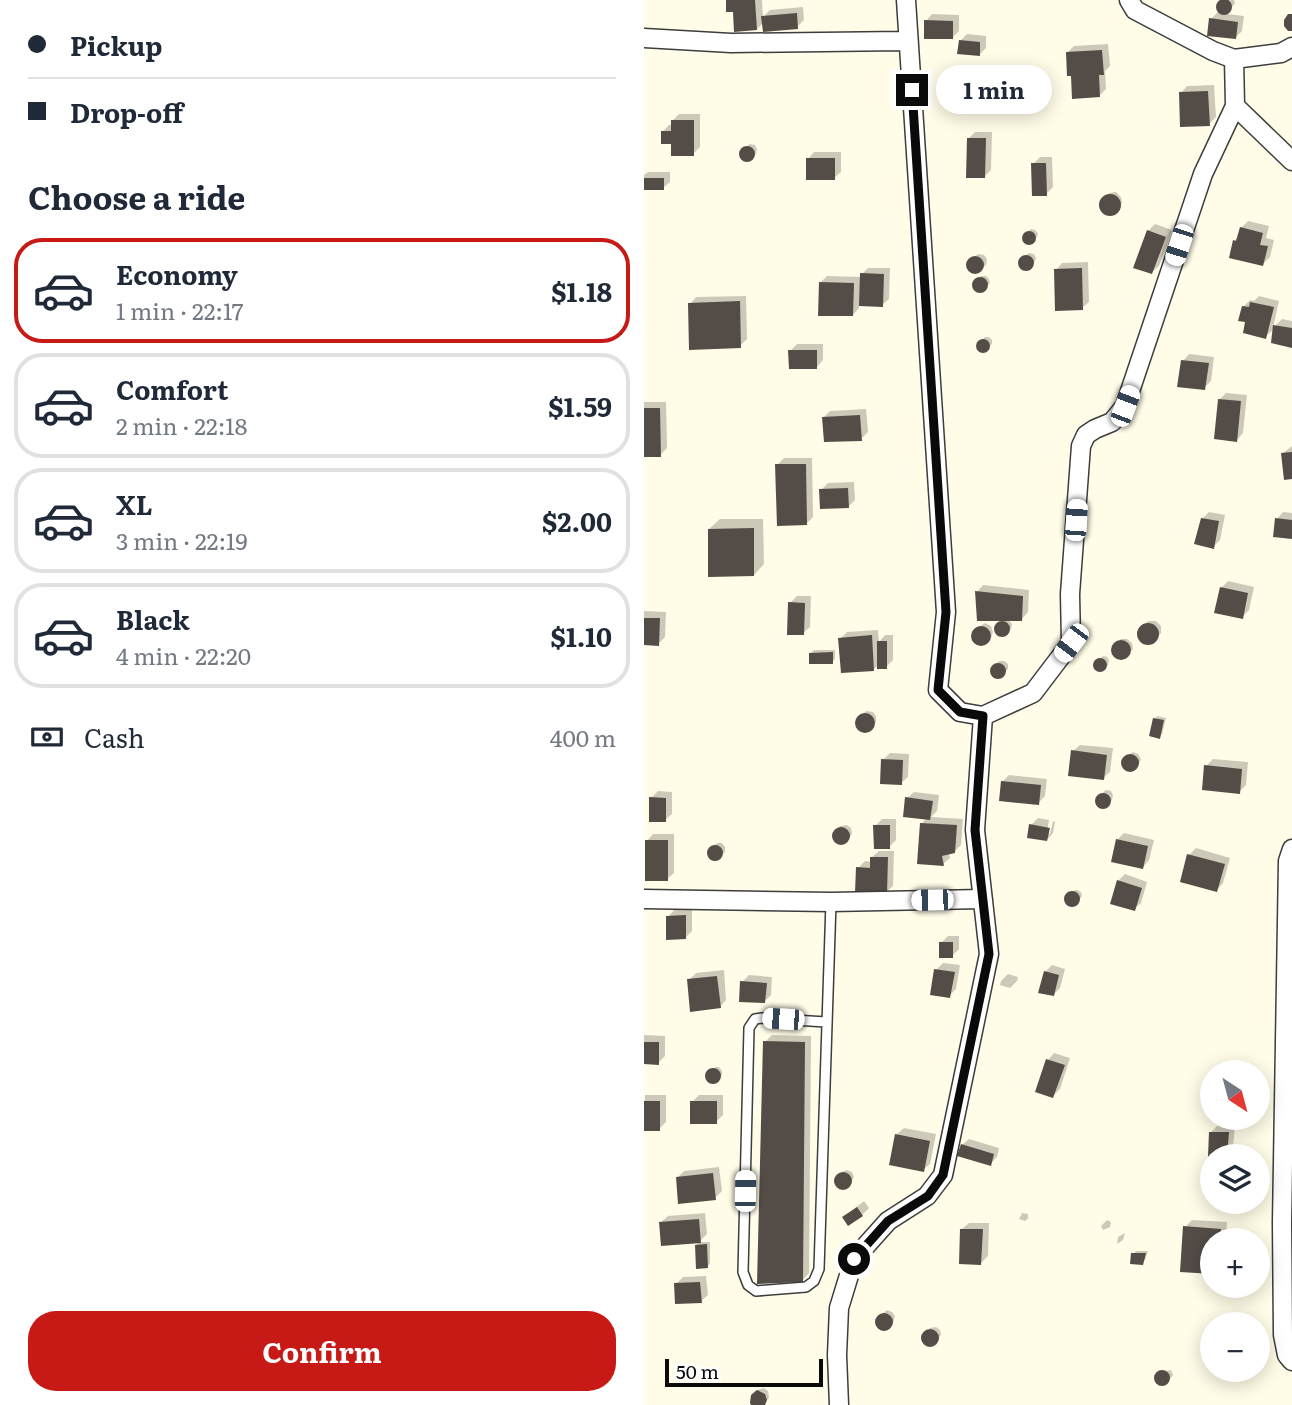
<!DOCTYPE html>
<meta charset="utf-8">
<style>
:root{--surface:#fff;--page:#f2f2f3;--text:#1f2937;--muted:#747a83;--line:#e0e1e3;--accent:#c71a16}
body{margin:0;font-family:Literata,serif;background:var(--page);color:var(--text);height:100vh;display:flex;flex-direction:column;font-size:26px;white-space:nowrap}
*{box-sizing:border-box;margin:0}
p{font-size:23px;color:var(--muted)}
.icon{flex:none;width:38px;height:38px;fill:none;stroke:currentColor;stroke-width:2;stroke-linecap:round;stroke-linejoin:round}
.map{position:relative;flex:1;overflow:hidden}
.drawer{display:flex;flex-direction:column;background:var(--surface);width:644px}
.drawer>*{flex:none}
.guide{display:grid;align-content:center;height:154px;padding:0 28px;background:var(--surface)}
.needle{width:46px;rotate:144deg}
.buttons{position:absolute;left:556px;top:1060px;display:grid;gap:14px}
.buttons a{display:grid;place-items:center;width:70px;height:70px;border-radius:50%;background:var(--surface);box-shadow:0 4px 18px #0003;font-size:35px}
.scale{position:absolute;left:21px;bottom:18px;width:158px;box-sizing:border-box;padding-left:7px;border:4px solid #0a0a0a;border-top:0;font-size:19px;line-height:24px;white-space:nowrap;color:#0a0a0a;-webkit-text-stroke:5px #fff;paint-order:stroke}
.end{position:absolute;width:32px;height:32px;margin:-16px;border:9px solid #0a0a0a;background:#fff;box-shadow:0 0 0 4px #fff}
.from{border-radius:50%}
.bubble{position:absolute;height:49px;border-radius:24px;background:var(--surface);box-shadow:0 4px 18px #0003;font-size:23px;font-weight:700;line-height:49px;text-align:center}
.car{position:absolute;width:21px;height:42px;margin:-21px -10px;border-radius:9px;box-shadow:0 0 5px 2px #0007;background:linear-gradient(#fff 24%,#345 0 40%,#fff 0 76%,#345 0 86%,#fff 0)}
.guide b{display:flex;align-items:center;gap:24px;height:66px;font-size:26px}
.guide b+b{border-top:2px solid var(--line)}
.guide i{width:18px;height:18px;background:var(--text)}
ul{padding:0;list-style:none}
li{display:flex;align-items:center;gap:21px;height:105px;margin:0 14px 10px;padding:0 14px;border:4px solid var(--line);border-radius:28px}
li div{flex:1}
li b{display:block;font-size:26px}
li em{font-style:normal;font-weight:700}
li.selected{border-color:var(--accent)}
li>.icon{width:63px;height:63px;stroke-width:1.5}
h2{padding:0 28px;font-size:32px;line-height:84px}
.pay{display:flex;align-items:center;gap:18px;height:77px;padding:0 28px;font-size:26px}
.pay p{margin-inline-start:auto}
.action{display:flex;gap:14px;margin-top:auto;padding:14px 28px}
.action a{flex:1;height:80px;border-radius:28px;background:var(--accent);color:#fff;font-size:28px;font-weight:700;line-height:80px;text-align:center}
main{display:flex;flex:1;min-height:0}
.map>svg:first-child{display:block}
.shadow{fill:#0003}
.building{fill:#544c46}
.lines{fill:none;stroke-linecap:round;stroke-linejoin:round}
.lane-casing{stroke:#3d3d3d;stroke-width:12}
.street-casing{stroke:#3d3d3d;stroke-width:21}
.lane{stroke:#fff;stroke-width:9}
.street{stroke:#fff;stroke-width:18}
.route{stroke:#0a0a0a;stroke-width:9}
</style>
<main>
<section class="drawer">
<div class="guide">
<b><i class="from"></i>Pickup</b>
<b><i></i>Drop-off</b>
</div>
<h2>Choose a ride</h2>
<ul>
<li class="selected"><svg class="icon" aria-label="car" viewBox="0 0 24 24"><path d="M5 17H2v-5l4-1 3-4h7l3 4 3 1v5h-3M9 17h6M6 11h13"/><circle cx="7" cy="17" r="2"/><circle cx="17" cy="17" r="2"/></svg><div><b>Economy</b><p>1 min · 22:17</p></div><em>$1.18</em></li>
<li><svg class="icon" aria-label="car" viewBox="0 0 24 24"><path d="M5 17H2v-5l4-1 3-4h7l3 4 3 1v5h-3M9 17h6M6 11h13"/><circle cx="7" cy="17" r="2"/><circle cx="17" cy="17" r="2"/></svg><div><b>Comfort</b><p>2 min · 22:18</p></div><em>$1.59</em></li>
<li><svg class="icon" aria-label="car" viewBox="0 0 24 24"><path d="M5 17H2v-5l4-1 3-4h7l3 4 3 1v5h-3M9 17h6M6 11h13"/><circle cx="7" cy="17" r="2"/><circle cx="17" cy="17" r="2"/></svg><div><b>XL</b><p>3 min · 22:19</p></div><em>$2.00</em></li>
<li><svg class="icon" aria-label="car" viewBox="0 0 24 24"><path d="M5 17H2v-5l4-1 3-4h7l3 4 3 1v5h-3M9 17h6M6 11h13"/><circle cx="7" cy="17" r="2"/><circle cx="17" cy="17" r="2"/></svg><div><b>Black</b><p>4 min · 22:20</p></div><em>$1.10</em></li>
</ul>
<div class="pay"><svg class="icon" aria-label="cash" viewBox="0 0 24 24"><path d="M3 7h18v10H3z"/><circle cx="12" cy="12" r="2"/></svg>Cash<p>400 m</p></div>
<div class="action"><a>Confirm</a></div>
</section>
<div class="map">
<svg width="648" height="1405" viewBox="0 0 648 1405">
<rect width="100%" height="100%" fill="#fffce8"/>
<path class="shadow" d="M83 0H118L119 17 126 10 159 7 160 20 153 27 120 22 113 29 90 10Z
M578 0H590L591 3 583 14 600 16 598 31 592 37 567 19 575 11 574 5Z
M288 14 315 15V31L308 38 282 21Z
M323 34 342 36V48L335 55 316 41Z
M464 44 466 66 461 71 462 89 455 96 429 74 423 53 430 46Z
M570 85 572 117 565 124 537 93 543 86Z
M35 114H56V147L49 154 28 142 19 131 25 125H28V121Z
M331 132H348L347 170 341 176 324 139Z
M106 144 111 145 113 149 112 154 104 161 99 159 96 155 98 150Z
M170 152H197V172L190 178 164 159Z
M396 157H408L409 187 402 194 389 164Z
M4 172H26V182L19 188H0V175Z
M472 192 477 197 478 203 470 213H463L458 209 457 203 465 193Z
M604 221 625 226 622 238 630 240 626 257 619 264 590 241 595 236 597 228Z
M511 224 528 230 515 266 508 272 504 231Z
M387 229 391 230 394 233 393 237 386 243 382 242 380 239V235Z
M385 253 390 254 392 258 390 263 383 269 378 268 376 264 378 259Z
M334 254 340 255 343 259 342 265 333 272H327L324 267 325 261Z
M444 262 445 302 438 308 412 270 418 263Z
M224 268H246L245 299 238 305H215V308L209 315 177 282 183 276 218 277V274Z
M337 276H342L345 279 346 283 338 290 334 291 331 288 330 283Z
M102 296 103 339 96 346 46 304 52 297Z
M615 296 635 301 629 328 638 319 648 321V346L629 342 631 328 621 337 599 307 606 300 610 301Z
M341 337H345L348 340V344L341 351H336L334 348V344Z
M153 344H179V360L173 367 146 351Z
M545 354 570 357 567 381 560 388 539 361Z
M582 393 603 395 599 433 593 440 575 400Z
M0 402H22L23 448 16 455H0Z
M222 409 224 432 217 439 180 417 186 411Z
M648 446V477L642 478 639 453Z
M140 458H168L169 517 162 524 133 465Z
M210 482 211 500 204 507 177 490 184 483Z
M565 512 581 515 576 540 569 547 558 519Z
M639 512 648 513V538L631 535 633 519Z
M76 519H119L120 564 110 575 65 529Z
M584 581 610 587 605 610 598 617 577 588Z
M339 585 385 590 384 612 378 619H364L368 624 367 629 359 635 355 634 352 630 353 626 362 619 333 592Z
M153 596H167L166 627 159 633 146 603Z
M0 611 22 612 21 637 14 644 0 643Z
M504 621H512L517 626V633L508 642 501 643 496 638 495 631Z
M341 623 347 626 349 632 347 638 337 645 331 642 328 636 331 630Z
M234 630 235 642 241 635H249V660L242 667 235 664 230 669 196 639 203 632Z
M477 639H483L488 643 489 649 481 657 474 658 470 654 469 648Z
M170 650H191V659L188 662 167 653Z
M459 656 463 657 465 660 464 665 457 671 453 669 451 666V662Z
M355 661H360L364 664V669L356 677H351L348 673V668Z
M222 711 229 712 232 716V722L223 730H217L213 725 214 719Z
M513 716 522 718 518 734 515 737 511 719Z
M436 745 469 748 466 772 459 778 429 751Z
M489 752 494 754 497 759 495 764 486 770 481 769 479 764 480 758Z
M246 753 265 754 264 777 257 783 239 760Z
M569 759 604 762 602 785 595 792 562 766Z
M365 775 403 779 401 796 394 803 358 782Z
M462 790 467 791 469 795 468 800 460 807 455 806 453 802 454 797Z
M14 791 28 792V814L21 820 7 798Z
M270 792 295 795 293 811 287 817 319 819 317 845 310 852 305 853 306 858 299 864 278 823 283 818 263 798Z
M394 818 405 820 403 834H406L409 821 411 822 409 833 403 840 387 825Z
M238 819H252V840L245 847 231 826Z
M203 825 207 828 208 834 201 843 195 844 190 840 189 834 196 826Z
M480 833 510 840 505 860 499 867 473 840Z
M9 834H30V873L23 879 3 841Z
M73 843H78L81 847V852L73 859H69L65 855V850Z
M552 848 586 858 579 883 573 890 545 855Z
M235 851H250L249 886 242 892 214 868 221 861 228 862V857Z
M481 874 503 882 497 903 490 909 474 881Z
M433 890 437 892 438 896 432 904 427 905 423 903 422 898 428 891Z
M48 909V931L42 937 24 917 30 910Z
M304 936H315V949L308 956 297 943Z
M299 963 316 965 312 989 305 996 292 970Z
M408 965 421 969 416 988 409 995 401 972Z
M80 970 82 1000 76 1007 45 980 52 973Z
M364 974 374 977 373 981 366 988 356 985 357 981Z
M105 975 128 977 127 995 121 1001 98 982Z
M0 1035 21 1036V1056L14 1063 0 1062Z
M128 1035 167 1036 165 1273 159 1280 121 1042Z
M410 1053 426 1058 416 1089 409 1096 404 1060Z
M72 1067H75L78 1071V1075L70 1081H66L63 1077 64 1073Z
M1 1095H22V1122L15 1129H0Z
M55 1095H79V1115L72 1122 48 1102Z
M573 1126H591L588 1157H569L566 1133Z
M260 1128 292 1134 286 1164 279 1170 247 1164 253 1134Z
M325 1139 355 1148 353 1157 346 1164 318 1145Z
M75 1167 78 1191 71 1198 33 1178 40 1171Z
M203 1170 208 1172 210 1177 204 1186 198 1188 193 1186 192 1181 198 1172Z
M220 1201 225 1208 218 1215 200 1217Z
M61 1213 63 1234 56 1241 17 1222 24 1216Z
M378 1213 384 1214V1218L381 1221 375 1219Z
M463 1220 467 1222 466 1227 459 1230 457 1226Z
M548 1220 583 1222 582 1241H569L541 1227Z
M325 1223H345L344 1256 337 1263 318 1229Z
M481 1233 479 1240 473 1244 474 1237Z
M55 1242H66V1263L64 1266 52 1245Z
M492 1251H504L501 1260 498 1263 489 1254Z
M62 1276 64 1295 57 1301 32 1284 39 1277Z
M243 1310 248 1312 251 1316 249 1323 241 1329 237 1328 233 1325 234 1318Z
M292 1327 296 1330 297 1335 290 1344H285L280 1342V1337L286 1328Z
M527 1370 529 1375 522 1384H517L513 1382 512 1377 515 1372Z
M120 1388 124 1391 125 1398 119 1405H110V1393L113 1390Z"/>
<path class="building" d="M572 7a8 8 0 1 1 16 0a8 8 0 1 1-16 0Z
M82 0H111L113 30 90 32 89 12H82Z
M153 13 154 29 119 32 117 16Z
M644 14H648V31H644L640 26V20Z
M565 18 594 22 592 39 563 36Z
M280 20 309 21V39H280Z
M315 40 336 42V56L313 54Z
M458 50 460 75H455L456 97 428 99 427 76H423L422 52Z
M564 91 566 126 536 127 535 92Z
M27 120H50V156H27V144H17V131H27Z
M323 138H342L341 178H322Z
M95 154a8 8 0 1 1 16 0a8 8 0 1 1-16 0Z
M162 158H191V180H162Z
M387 163H402L403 196H388Z
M0 178H20V190H0Z
M455 205a11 11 0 1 1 22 0a11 11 0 1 1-22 0Z
M596 227 619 233 616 245 624 246 619 266 585 258 589 240 592 241Z
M503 230 522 237 508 274 489 268Z
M378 238a7 7 0 1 1 14 0a7 7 0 1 1-14 0Z
M374 263a8 8 0 1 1 16 0a8 8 0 1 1-16 0Z
M322 265a9 9 0 1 1 18 0a9 9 0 1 1-18 0Z
M438 268 439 310 411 311 410 269Z
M216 273 240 274 239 307 215 306Z
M328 285a8 8 0 1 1 16 0a8 8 0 1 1-16 0Z
M175 282 210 283 209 316H174Z
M96 301 97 348 45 350 44 303Z
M606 302 630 307 622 339 599 333 601 322 594 321 598 306 605 307Z
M629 325 648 328V348L627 343Z
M332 346a7 7 0 1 1 14 0a7 7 0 1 1-14 0Z
M144 350H173V369H145Z
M537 360 565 363 561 390 533 387Z
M574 399 597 401 593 442 570 439Z
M0 408H16L17 457H0Z
M216 415 218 441 180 442 178 417Z
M648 452V479L640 480 637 453Z
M131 464H162L163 525 133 526Z
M204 488 205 508 176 509 175 489Z
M557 518 575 521 570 549 550 544Z
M631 518 648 520V539L629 537Z
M110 528V576L64 577V529Z
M576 587 604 593 599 619 570 613Z
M331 591 379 596 378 621H333Z
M144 602 161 603 160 635H143Z
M0 618H16L15 646 0 645Z
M350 629a8 8 0 1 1 16 0a8 8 0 1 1-16 0Z
M493 634a11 11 0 1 1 22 0a11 11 0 1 1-22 0Z
M327 636a10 10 0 1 1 20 0a10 10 0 1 1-20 0Z
M228 635 230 671 197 673 194 638Z
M467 650a10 10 0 1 1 20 0a10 10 0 1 1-20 0Z
M233 641H243V669H233Z
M189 652V664H165V653Z
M449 665a7 7 0 1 1 14 0a7 7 0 1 1-14 0Z
M346 671a8 8 0 1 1 16 0a8 8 0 1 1-16 0Z
M211 723a10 10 0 1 1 20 0a10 10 0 1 1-20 0Z
M509 718 520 720 516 739 505 736Z
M427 750 463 755 460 780 424 776Z
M477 763a9 9 0 1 1 18 0a9 9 0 1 1-18 0Z
M237 759 259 760 258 785 236 784Z
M560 765 598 769 596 794 558 790Z
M357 781 397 785 395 805 355 801Z
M451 801a8 8 0 1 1 16 0a8 8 0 1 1-16 0Z
M5 797 22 798V822H5Z
M261 797 289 801 286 820 259 817Z
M276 823 313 825 311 853 298 856 300 866 273 864Z
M385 824 406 828 403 841 383 838Z
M229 825H246V849H230Z
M188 836a9 9 0 1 1 18 0a9 9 0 1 1-18 0Z
M472 839 504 846 499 869 467 862Z
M1 840H24V881H1Z
M63 853a8 8 0 1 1 16 0a8 8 0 1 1-16 0Z
M543 854 581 864 573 892 536 882Z
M226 857H244L243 894 211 893 212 867 226 868Z
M473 880 498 888 491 911 466 904Z
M420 899a8 8 0 1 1 16 0a8 8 0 1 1-16 0Z
M42 915V939L22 940V916Z
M295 942H309V958H295Z
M290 969 311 972 306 998 286 995Z
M400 971 415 975 410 996 394 993Z
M73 976 77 1008 46 1012 43 979Z
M96 981 123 983 121 1003 95 1002Z
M119 1041 161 1042 159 1282 113 1284Z
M0 1042H15V1065L0 1064Z
M402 1059 421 1065 409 1098 391 1092Z
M61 1076a8 8 0 1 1 16 0a8 8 0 1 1-16 0Z
M0 1101H16V1131H0Z
M46 1101H73V1124H46Z
M565 1132H585L583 1157H569V1181H563Z
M251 1134 286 1141 280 1172 245 1165Z
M317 1144 350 1154 347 1166 313 1156Z
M190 1181a9 9 0 1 1 18 0a9 9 0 1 1-18 0Z
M69 1173 72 1200 34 1204 32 1177Z
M213 1207 219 1216 204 1226 198 1217Z
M55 1219 57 1243 17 1246 15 1222Z
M539 1226 577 1229 576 1241H569V1274L536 1272Z
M316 1229H339L337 1265 315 1264Z
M63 1244 64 1268 52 1269 51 1245Z
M487 1253H502L499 1265 486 1264Z
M56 1282 58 1303 31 1304 30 1283Z
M231 1322a9 9 0 1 1 18 0a9 9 0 1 1-18 0Z
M277 1338a9 9 0 1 1 18 0a9 9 0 1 1-18 0Z
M510 1378a8 8 0 1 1 16 0a8 8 0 1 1-16 0Z
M113 1390 121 1394 123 1400 121 1405H107L106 1403 107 1395Z"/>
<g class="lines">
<defs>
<path id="lane" d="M182 1022 118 1018 111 1019 105 1028 99 1272 104 1285 112 1291 162 1287 170 1281 175 1269 187 902"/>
<path id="street" d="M0 38 87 43 258 41 264 37
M590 59 637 53 648 47
M591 106 648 161
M339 716 389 693 427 643 426 594 437 446 442 435 451 429 468 422 481 406 559 174 591 106 590 59 569 51 491 10 485 0
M648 849 644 861 638 1223 639 1335 643 1355 648 1361
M0 899 187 902 339 899
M195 1405 193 1355 195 1308 210 1259 244 1221 283 1196 299 1175 345 954 331 830 339 716 316 712 294 690 302 612 262 0"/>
</defs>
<use href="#lane" class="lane-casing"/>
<use href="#street" class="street-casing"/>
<use href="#lane" class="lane"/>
<use href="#street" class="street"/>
</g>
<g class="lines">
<path class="route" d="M210 1259 244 1221 284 1196 299 1175 345 954 331 830 339 716 316 712 294 690 302 612 268 90"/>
</g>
</svg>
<div class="buttons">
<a><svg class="needle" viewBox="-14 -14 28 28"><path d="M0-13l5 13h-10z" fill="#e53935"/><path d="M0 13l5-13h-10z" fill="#747a83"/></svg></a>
<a><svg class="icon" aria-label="layers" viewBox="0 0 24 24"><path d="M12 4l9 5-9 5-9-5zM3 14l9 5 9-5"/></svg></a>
<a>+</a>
<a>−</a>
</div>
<div class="scale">50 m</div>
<i class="end from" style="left:210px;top:1259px"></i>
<i class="end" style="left:268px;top:90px"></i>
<div class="bubble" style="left:292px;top:65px;width:116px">1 min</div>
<i class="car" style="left:535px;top:245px;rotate:198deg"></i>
<i class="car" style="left:481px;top:406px;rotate:21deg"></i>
<i class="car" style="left:432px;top:520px;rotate:4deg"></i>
<i class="car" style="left:427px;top:643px;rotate:217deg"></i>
<i class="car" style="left:288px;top:900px;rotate:269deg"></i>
<i class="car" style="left:139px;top:1019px;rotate:273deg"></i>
<i class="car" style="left:101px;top:1191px;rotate:1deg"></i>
</div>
</main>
